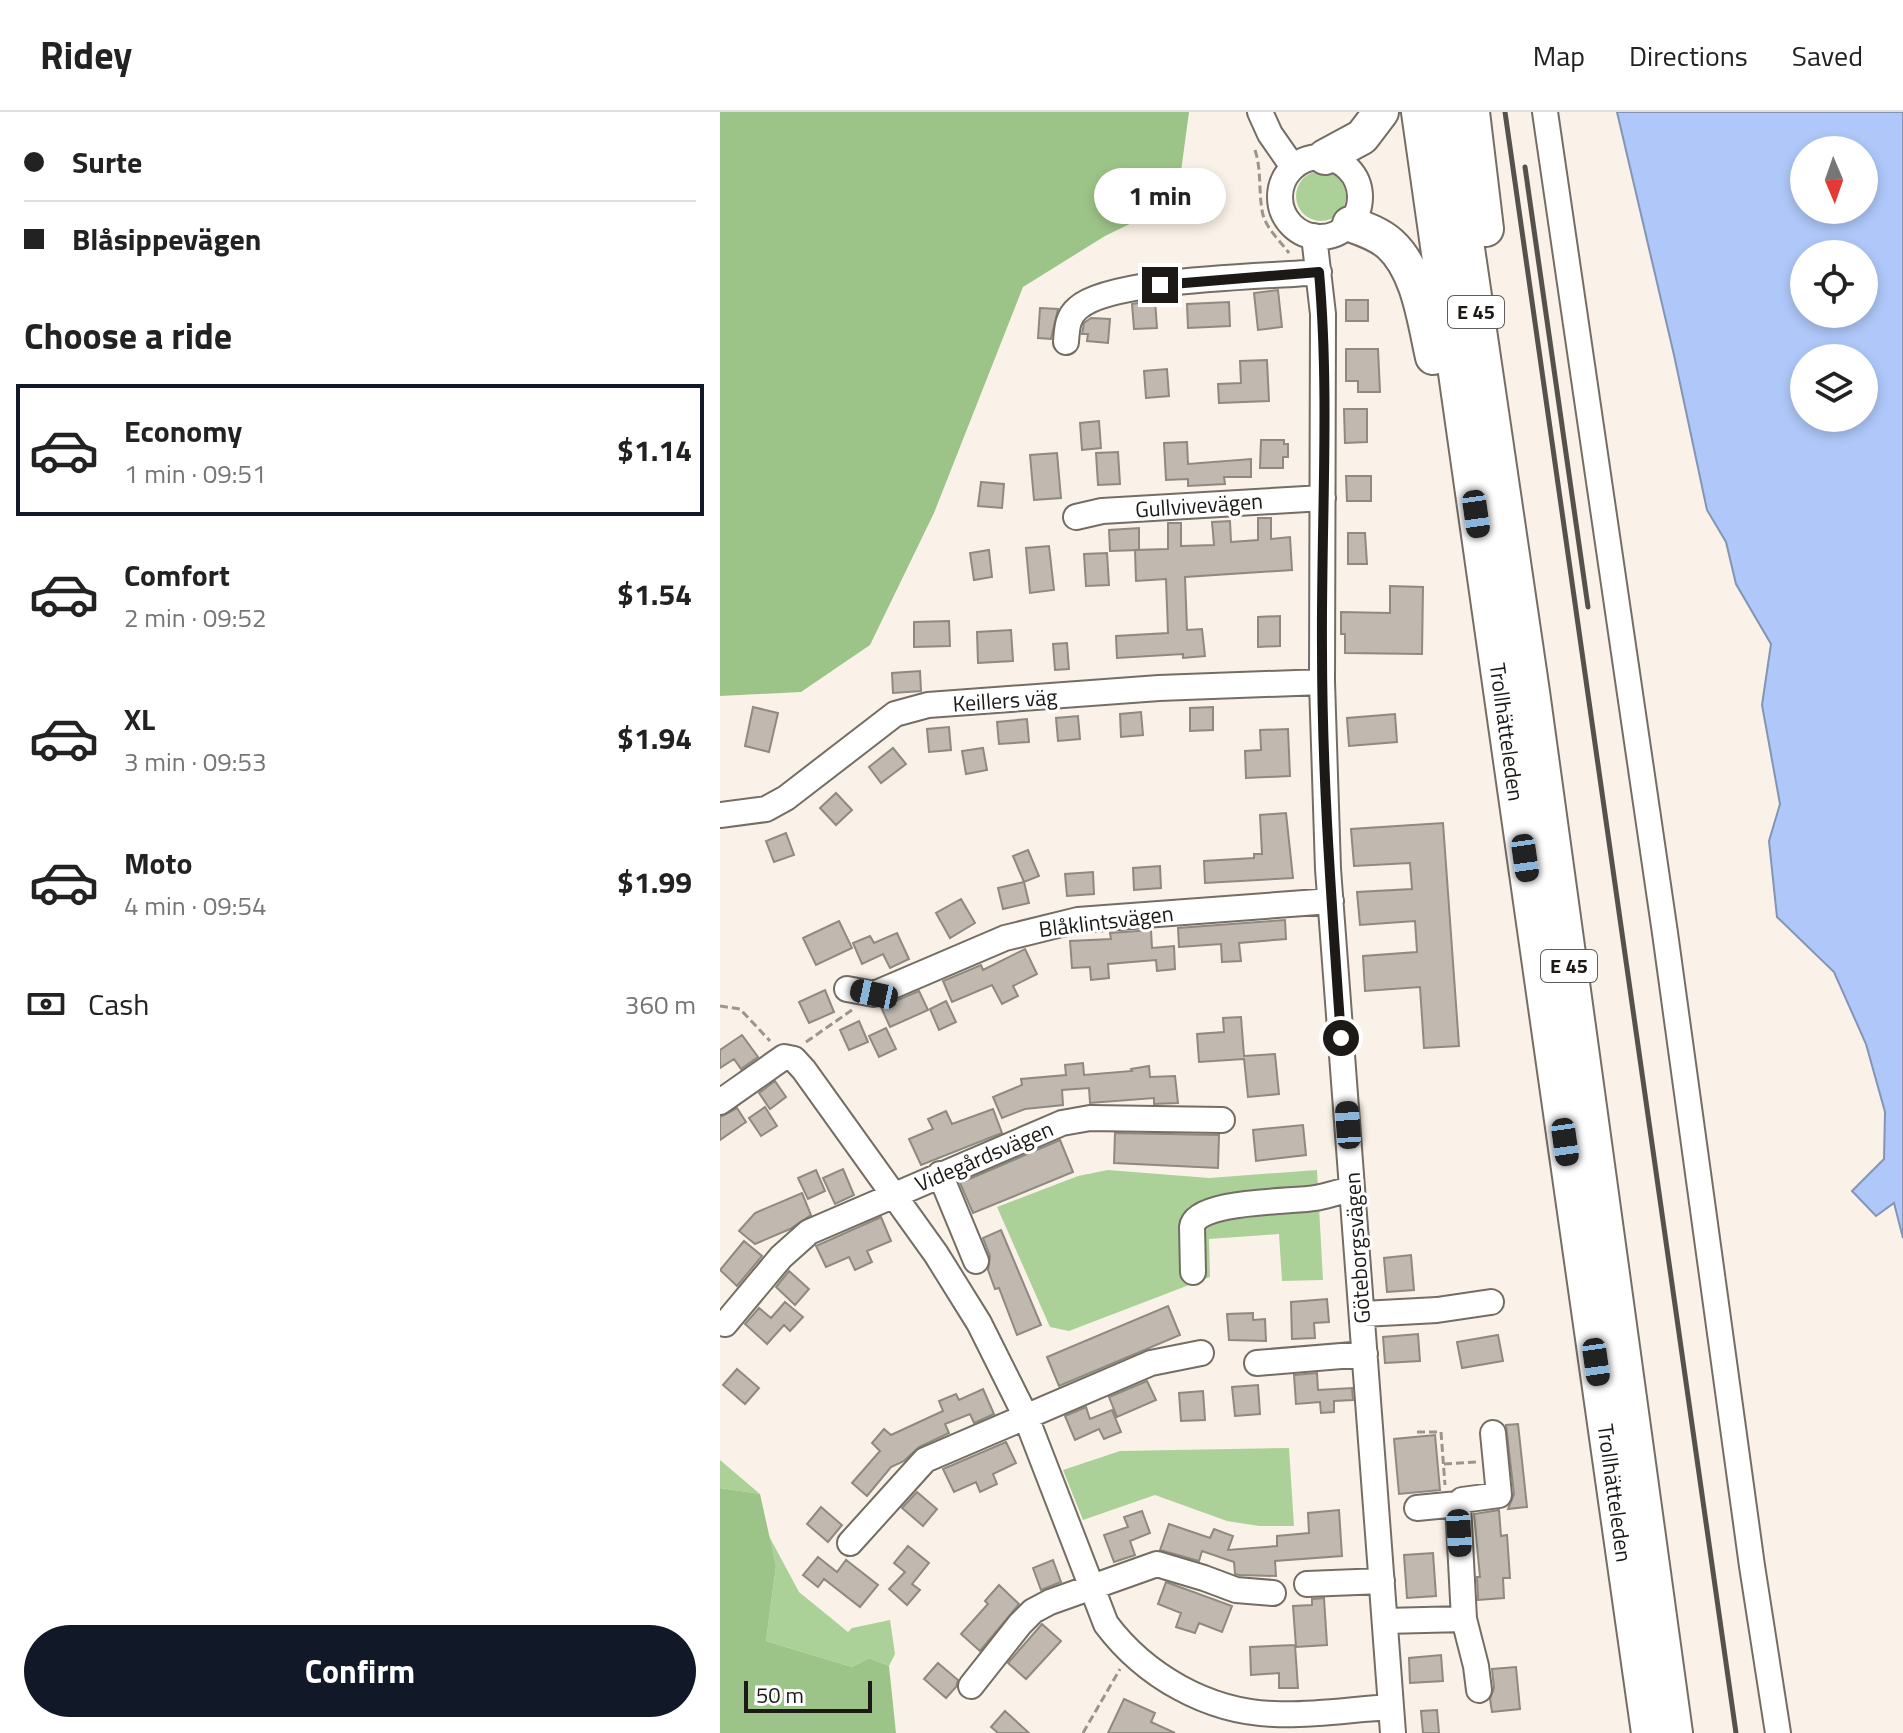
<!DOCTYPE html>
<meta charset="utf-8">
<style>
:root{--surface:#fff;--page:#f2f2f2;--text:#222;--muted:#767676;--line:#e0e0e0;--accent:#111827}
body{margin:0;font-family:"Titillium Web",sans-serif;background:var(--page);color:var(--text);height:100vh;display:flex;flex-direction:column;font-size:30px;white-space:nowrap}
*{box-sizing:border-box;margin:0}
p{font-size:26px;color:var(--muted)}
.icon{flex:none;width:44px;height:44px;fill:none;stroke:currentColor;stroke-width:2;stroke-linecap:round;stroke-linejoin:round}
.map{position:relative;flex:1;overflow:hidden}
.sheet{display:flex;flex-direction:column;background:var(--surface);width:720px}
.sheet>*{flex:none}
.top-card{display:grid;align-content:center;height:176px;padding:0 24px;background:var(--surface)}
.needle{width:52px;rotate:178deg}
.buttons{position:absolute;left:1070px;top:24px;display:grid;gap:16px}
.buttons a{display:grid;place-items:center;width:88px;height:88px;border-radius:50%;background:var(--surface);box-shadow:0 4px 12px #0003;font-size:40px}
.scale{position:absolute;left:24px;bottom:20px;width:128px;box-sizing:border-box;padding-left:8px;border:4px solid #1c1916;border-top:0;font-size:22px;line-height:28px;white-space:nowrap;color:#1c1916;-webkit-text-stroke:6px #fff;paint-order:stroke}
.end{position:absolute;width:36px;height:36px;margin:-18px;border:10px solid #1c1916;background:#fff;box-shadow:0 0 0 4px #fff}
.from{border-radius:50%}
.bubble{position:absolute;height:56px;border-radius:28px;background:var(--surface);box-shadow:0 4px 12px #0003;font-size:26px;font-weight:700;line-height:56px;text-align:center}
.car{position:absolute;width:24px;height:48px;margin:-24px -12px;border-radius:10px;box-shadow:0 0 6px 2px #0007;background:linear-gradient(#222 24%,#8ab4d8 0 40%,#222 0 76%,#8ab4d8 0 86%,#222 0)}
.top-card b{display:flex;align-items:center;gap:28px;height:76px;font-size:30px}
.top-card b+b{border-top:2px solid var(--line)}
.top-card i{width:20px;height:20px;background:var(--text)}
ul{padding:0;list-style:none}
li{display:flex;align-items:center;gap:24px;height:132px;margin:0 16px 12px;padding:0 8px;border:4px solid transparent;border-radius:0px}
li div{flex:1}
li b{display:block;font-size:30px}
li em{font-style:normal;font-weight:700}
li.active{border-color:var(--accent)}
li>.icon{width:72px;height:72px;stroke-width:1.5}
h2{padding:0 24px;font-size:36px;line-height:96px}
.pay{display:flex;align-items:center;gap:20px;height:88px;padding:0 24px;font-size:30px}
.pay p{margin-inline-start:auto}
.button{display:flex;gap:16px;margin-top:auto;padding:16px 24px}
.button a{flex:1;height:92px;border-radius:48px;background:var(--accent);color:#fff;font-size:32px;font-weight:700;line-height:92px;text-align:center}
header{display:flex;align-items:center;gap:48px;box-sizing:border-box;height:112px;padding:0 40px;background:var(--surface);border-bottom:2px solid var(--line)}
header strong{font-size:38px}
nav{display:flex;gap:44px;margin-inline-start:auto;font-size:28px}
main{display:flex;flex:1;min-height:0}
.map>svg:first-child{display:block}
.green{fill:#acd198}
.forest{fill:#9dc488}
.water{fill:#afc8f9;stroke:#8394b5;stroke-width:2;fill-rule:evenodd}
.building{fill:#c1b9af;stroke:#8f897f;stroke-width:2}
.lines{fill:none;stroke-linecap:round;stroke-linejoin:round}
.minor-casing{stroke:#746d64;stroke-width:28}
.highway-casing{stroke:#746d64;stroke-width:38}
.path{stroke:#9b958e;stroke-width:3;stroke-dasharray:8 4;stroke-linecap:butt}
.minor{stroke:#fff;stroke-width:24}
.highway{stroke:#fff;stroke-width:34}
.rail{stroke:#55514c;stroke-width:5}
.route{stroke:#1c1916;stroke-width:10}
.labels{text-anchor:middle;stroke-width:6;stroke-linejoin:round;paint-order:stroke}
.shield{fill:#fff;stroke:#605e5c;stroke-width:2}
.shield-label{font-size:20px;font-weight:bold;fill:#1c1916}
.street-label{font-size:22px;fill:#1c1916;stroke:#fff}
</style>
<header>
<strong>Ridey</strong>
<nav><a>Map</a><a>Directions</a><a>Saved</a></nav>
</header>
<main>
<section class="sheet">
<div class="top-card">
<b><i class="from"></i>Surte</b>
<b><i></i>Blåsippevägen</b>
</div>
<h2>Choose a ride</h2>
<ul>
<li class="active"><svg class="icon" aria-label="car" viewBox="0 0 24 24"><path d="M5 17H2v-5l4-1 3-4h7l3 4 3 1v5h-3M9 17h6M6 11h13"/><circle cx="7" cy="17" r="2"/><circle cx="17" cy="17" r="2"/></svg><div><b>Economy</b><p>1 min · 09:51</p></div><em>$1.14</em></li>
<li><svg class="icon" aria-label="car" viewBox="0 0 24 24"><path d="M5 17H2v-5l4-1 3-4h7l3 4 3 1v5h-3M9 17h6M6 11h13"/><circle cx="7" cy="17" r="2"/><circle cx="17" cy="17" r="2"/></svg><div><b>Comfort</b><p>2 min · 09:52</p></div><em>$1.54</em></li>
<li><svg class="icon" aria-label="car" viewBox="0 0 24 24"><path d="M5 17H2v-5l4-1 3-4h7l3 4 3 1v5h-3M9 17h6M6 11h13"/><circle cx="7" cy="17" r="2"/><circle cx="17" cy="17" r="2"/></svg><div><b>XL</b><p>3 min · 09:53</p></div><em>$1.94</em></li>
<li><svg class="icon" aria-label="car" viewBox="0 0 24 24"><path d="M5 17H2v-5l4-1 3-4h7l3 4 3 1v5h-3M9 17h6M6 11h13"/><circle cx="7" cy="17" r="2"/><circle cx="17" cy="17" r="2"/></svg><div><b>Moto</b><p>4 min · 09:54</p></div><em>$1.99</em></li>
</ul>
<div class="pay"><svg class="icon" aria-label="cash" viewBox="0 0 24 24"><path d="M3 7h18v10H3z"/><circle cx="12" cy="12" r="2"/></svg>Cash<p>360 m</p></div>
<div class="button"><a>Confirm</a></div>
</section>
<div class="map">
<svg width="1183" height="1621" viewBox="0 0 1183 1621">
<rect width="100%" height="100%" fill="#faf2e8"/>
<path class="green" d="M576 84a25 25 0 1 1 50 0a25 25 0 1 1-50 0Z
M388 1058 489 1066 597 1058 603 1168 562 1169 559 1122 489 1127 490 1165 349 1219 330 1215 277 1095 358 1064Z
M569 1336 574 1414H539L507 1409 435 1383 363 1408 343 1358 400 1339Z
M0 1348 40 1382 0 1376Z
M49 1424 79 1480 128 1520 132 1516 170 1508 175 1542 169 1554 149 1546 132 1555 46 1529 56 1454Z"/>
<path class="forest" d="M0 0H469L457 89 385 124 303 175 214 401 150 533 81 580 0 584Z
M0 1376 40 1382 56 1454 46 1529 132 1555 149 1546 169 1554 176 1621H0Z"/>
<path class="water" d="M897 0H1183V1126L1174 1091 1156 1104 1132 1079 1164 1047 1165 1000 1146 932 1114 860 1057 805 1049 729 1060 692 1042 593 1051 532 1016 472 1006 430 987 398 954 243ZM1084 38H1144V98H1084ZM1084 142H1144V202H1084ZM1084 246H1144V306H1084Z"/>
<path class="building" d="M558 178 562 215 538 218 534 181Z
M435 188 437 216 414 217 412 192Z
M626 188H648V209H626Z
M509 190 510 214 468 216 467 192Z
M320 196 338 197 331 227 318 226Z
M371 206 390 207 388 231 367 229 368 222H362L364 211Z
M626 237H658L660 280H638V269H626Z
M547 248 549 289 499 291 498 272 521 271 520 249Z
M447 257 449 284 426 286 424 259Z
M624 297H647V330L625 331Z
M379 309 381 336 362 338 360 311Z
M541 328H564V332H568V345H563V356H540Z
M467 330 468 352 531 347V365H504L505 372 468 374V367L446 368 444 331Z
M398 340 400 372 378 373 376 341Z
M337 341 341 386 314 388 310 343Z
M626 364H651V389H627Z
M261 370 284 372 282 396 258 394Z
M538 406H551V427L570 425 572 458 465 465 467 518 482 517 485 544 463 546V542L397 546 396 524 448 521 446 467 416 469 415 438 448 437V411H461V434L494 433 492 410 510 409 511 430 538 428Z
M419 416V438L390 439 389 418Z
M628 421H645L647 452H628Z
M329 434 334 478 310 481 306 436Z
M269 438 272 465 254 468 250 441Z
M387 441 389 473 366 474 364 442Z
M670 474 703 475 702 542 625 541V522H621V500L670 501Z
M560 504V534L538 535V505Z
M229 509 230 534 194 535V510Z
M291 518 293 549 258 551 257 520Z
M347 531 349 557 335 558 333 532Z
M200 559 201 579 173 581 172 561Z
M33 595 58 601 49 640 25 634Z
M493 595V618L470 619V596Z
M421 600 423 623 401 625 400 602Z
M675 602 677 630 629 634 627 606Z
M358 604 360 627 338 629 336 606Z
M307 607 309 630 279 632 277 610Z
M229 615 231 638 209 640 207 617Z
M568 617 570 664 526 666 525 639 541 638 540 618Z
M173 636 186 652 161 671 149 655Z
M263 636 267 658 246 662 242 639Z
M116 681 132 698 116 713 100 696Z
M566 701 573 766 485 771 484 749 534 746V742H542L540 703Z
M723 711 739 934 704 936 700 875 645 879 643 844 697 840 695 809 640 813 637 780 692 777 690 751 634 754 631 717Z
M66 721 74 743 54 750 46 729Z
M308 738 319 764 304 770 293 744Z
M440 754 441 776 414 778 413 756Z
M373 760 374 782 347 784 345 762Z
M304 770 309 791 283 797 278 776Z
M241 787 255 811 230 826 216 801Z
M565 808 566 827 519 831 521 849 502 850 501 832 459 835 458 816Z
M119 809 132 836 96 853 83 826Z
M431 818 432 836 454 834 455 857 437 859 436 848 388 852 389 866 371 868 370 855 352 856 350 829 391 827 390 821Z
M177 821 189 847 170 856 163 842 142 852 133 831 150 824 154 831Z
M305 837 317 862 293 874 298 884 282 892 272 873 232 890 223 869 261 853 263 858Z
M105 878 114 900 89 911 79 890Z
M199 879 208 898 170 915 161 895Z
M226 889 236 910 219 918 210 897Z
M521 905 524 944 555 942 559 982 528 985 524 947 479 950 477 922 504 920 503 906Z
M139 909 148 930 129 938 120 918Z
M166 916 176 937 159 945 149 924Z
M22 923 38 945 21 957 14 947 0 956V938Z
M363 951 364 963 412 959 411 957 429 954 430 965 455 964 458 991 434 992V986L370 991 369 976 342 978 343 993 305 997 282 1006 273 985 302 973 301 967 346 963 345 953Z
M55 969 66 985 50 997 39 981Z
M45 995 57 1014 41 1024 29 1006Z
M17 996 26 1010 0 1028V1005Z
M273 997 282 1021 201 1053 189 1027 213 1017 208 1007 226 999 232 1012Z
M583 1013 586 1043 536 1049 533 1018Z
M395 1021 499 1023 498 1056 394 1051Z
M340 1028 353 1060 253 1101 240 1071Z
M123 1057 134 1083 115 1092 103 1066Z
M96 1058 105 1079 88 1087 78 1066Z
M82 1081 91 1103 70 1117 35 1132 19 1119 35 1101Z
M161 1105 171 1129 147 1139 152 1150 135 1158 129 1145 106 1155 96 1134Z
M281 1118 321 1213 297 1223 279 1176 275 1177 268 1158 270 1144 263 1126Z
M24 1129 42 1144 17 1174 0 1158Z
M691 1143 694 1178 667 1180 664 1146Z
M69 1159 89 1177 75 1193 56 1175Z
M607 1187 609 1210 594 1211 595 1226 572 1227 571 1190Z
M65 1190 83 1205 70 1219 64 1213 47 1232 25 1212 39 1196 51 1206Z
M448 1194 460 1223 339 1274 327 1245Z
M533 1201V1208L545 1207 546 1229 509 1228 507 1202Z
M698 1222 700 1249 665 1251 663 1225Z
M778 1223 783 1249 742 1256 737 1230Z
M17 1257 39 1276 25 1292 3 1273Z
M597 1261 598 1278 632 1276 633 1288 614 1289V1300L601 1301 600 1290 576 1292 574 1263Z
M427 1269 436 1288 397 1305 389 1285Z
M538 1273 540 1302 515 1304 512 1275Z
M263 1277 274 1302 254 1311 250 1302 225 1312 229 1321 199 1335 184 1349 171 1355 147 1384 132 1371 160 1339 152 1331 164 1317 171 1323 223 1299 219 1289 236 1282 239 1288Z
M483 1279 485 1308 461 1309 459 1281Z
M366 1295 370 1307 392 1298 401 1320 384 1327 379 1317 355 1328 345 1304Z
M798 1312 807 1395 788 1397 794 1382 786 1313Z
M715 1323 720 1378 679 1382 674 1327Z
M286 1330 296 1351 273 1362 277 1372 260 1380 256 1370 234 1380 223 1357Z
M197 1380 217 1397 203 1414 182 1396Z
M101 1395 122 1413 108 1430 87 1412Z
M619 1398 622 1444 555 1449 556 1464 519 1463 515 1462 514 1450 482 1439 479 1449 440 1438 449 1412 490 1426 494 1417 513 1424 508 1438 557 1434V1424L589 1421 588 1401Z
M779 1398 781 1424 787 1423 790 1466H783L784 1486 758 1488 757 1465H760L754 1402Z
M422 1399 430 1421 410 1429 415 1443 394 1450 384 1423 408 1415 404 1405Z
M188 1434 209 1451 192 1472 200 1478 187 1493 169 1477 185 1460 174 1451Z
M713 1441 716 1484 687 1486 684 1443Z
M98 1445 117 1460 126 1448 158 1473 140 1495 104 1467 98 1475 83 1463Z
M333 1448 341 1470 321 1478 313 1456Z
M446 1470 512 1494 502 1520 479 1511 475 1521 456 1515 461 1501 438 1492Z
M279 1473 299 1492 260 1539 241 1522 268 1492 265 1489Z
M604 1486 607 1533 576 1535 573 1494 592 1493V1487Z
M322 1512 341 1529 306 1567 288 1551Z
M575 1533 578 1576H559V1561L531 1563 530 1535Z
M721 1543 723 1569 690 1571 689 1546Z
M218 1551 238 1568 236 1575 226 1586 204 1567Z
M796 1555 800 1597 772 1600 770 1587 774 1576 772 1557Z
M404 1587 435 1601 431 1610 455 1621H388Z
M717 1598 719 1621H703L701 1599Z
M285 1599 309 1621H278L271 1615Z"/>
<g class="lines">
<defs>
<path id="minor" d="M540 0 550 22 573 55
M825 0 945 821 1032 1454 1058 1621
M560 85a40 40 0 1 1 80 0a40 40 0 1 1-80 0Z
M594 124 603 202 602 570 608 757 673 1621
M346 230C347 217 347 205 358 196 391 166 548 165 599 160
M356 405 382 399 603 386
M0 703 46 697 66 686 175 602 208 593 439 576 602 570
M127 877 154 882 285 826 358 808 611 789
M0 990 64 945 74 947 84 958 216 1142 259 1211 306 1305 386 1512C425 1564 488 1600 554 1602 593 1604 633 1597 671 1595
M220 1062 256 1149
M473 1160 472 1115C475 1088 572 1090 595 1086 608 1084 619 1079 632 1078
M643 1202 717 1198 771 1190
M5 1212 61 1145 89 1120 342 1011 370 1006 502 1008
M537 1251 645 1242
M697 1396 738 1392
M130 1431 205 1348 431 1251 481 1241
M587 1472 662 1469
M665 1509 744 1507
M251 1574 300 1512 313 1499 330 1490 437 1452 484 1466 516 1478 553 1481
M759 1578 756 1554 744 1507 738 1392 742 1388 779 1383 773 1321"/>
<path id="highway" d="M699 0 929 1621
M727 0 812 580 955 1621
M752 0 766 117
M605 45 642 25 661 0
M630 112C644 117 659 122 670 132 699 158 705 210 713 245"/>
</defs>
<use href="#minor" class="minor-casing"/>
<use href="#highway" class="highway-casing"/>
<path class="path" d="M535 38C542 59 538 81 543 103 547 117 560 129 569 141
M0 894 20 897 50 929
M86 930 132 898
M697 1320H721L725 1373
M724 1352 756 1350
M363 1621 400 1557"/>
<use href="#minor" class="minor"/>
<use href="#highway" class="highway"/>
<path class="rail" d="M785 0 1016 1621
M805 55 868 495"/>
</g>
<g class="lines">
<path class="route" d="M440 173 599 160C610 284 601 411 602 537 602 667 612 796 621 926"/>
</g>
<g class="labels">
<g class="shield">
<rect x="728" y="184" width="56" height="32" rx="6"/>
<rect x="821" y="838" width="56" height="32" rx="6"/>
</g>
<g class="shield-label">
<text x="756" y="207">E 45</text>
<text x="849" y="861">E 45</text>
</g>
<g class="street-label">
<text transform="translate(479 393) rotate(-4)" y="8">Gullvivevägen</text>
<text transform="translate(285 588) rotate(-4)" y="8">Keillers väg</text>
<text transform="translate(787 620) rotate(82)" y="8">Trollhätteleden</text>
<text transform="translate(386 809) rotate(-7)" y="8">Blåklintsvägen</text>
<text transform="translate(264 1044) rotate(-23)" y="8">Videgårdsvägen</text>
<text transform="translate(637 1136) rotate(-94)" y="8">Göteborgsvägen</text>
<text transform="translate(895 1381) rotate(82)" y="8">Trollhätteleden</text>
</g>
</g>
</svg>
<div class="buttons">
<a><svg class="needle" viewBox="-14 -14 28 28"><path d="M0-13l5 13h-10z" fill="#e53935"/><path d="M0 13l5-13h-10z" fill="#767676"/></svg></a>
<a><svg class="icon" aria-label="locate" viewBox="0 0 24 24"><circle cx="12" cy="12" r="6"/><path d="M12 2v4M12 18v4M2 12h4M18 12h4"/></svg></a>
<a><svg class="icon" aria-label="layers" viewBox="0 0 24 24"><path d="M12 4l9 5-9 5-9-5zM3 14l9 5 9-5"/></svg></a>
</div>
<div class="scale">50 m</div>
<i class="end from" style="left:621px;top:926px"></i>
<i class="end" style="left:440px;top:173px"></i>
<div class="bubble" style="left:374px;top:56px;width:132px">1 min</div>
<i class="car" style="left:756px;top:402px;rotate:172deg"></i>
<i class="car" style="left:805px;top:746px;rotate:172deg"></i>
<i class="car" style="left:154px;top:882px;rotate:282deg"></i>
<i class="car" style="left:628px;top:1013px;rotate:356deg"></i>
<i class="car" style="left:845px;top:1030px;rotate:172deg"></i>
<i class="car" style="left:876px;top:1250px;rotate:172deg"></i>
<i class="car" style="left:739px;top:1421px;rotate:177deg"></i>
</div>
</main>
